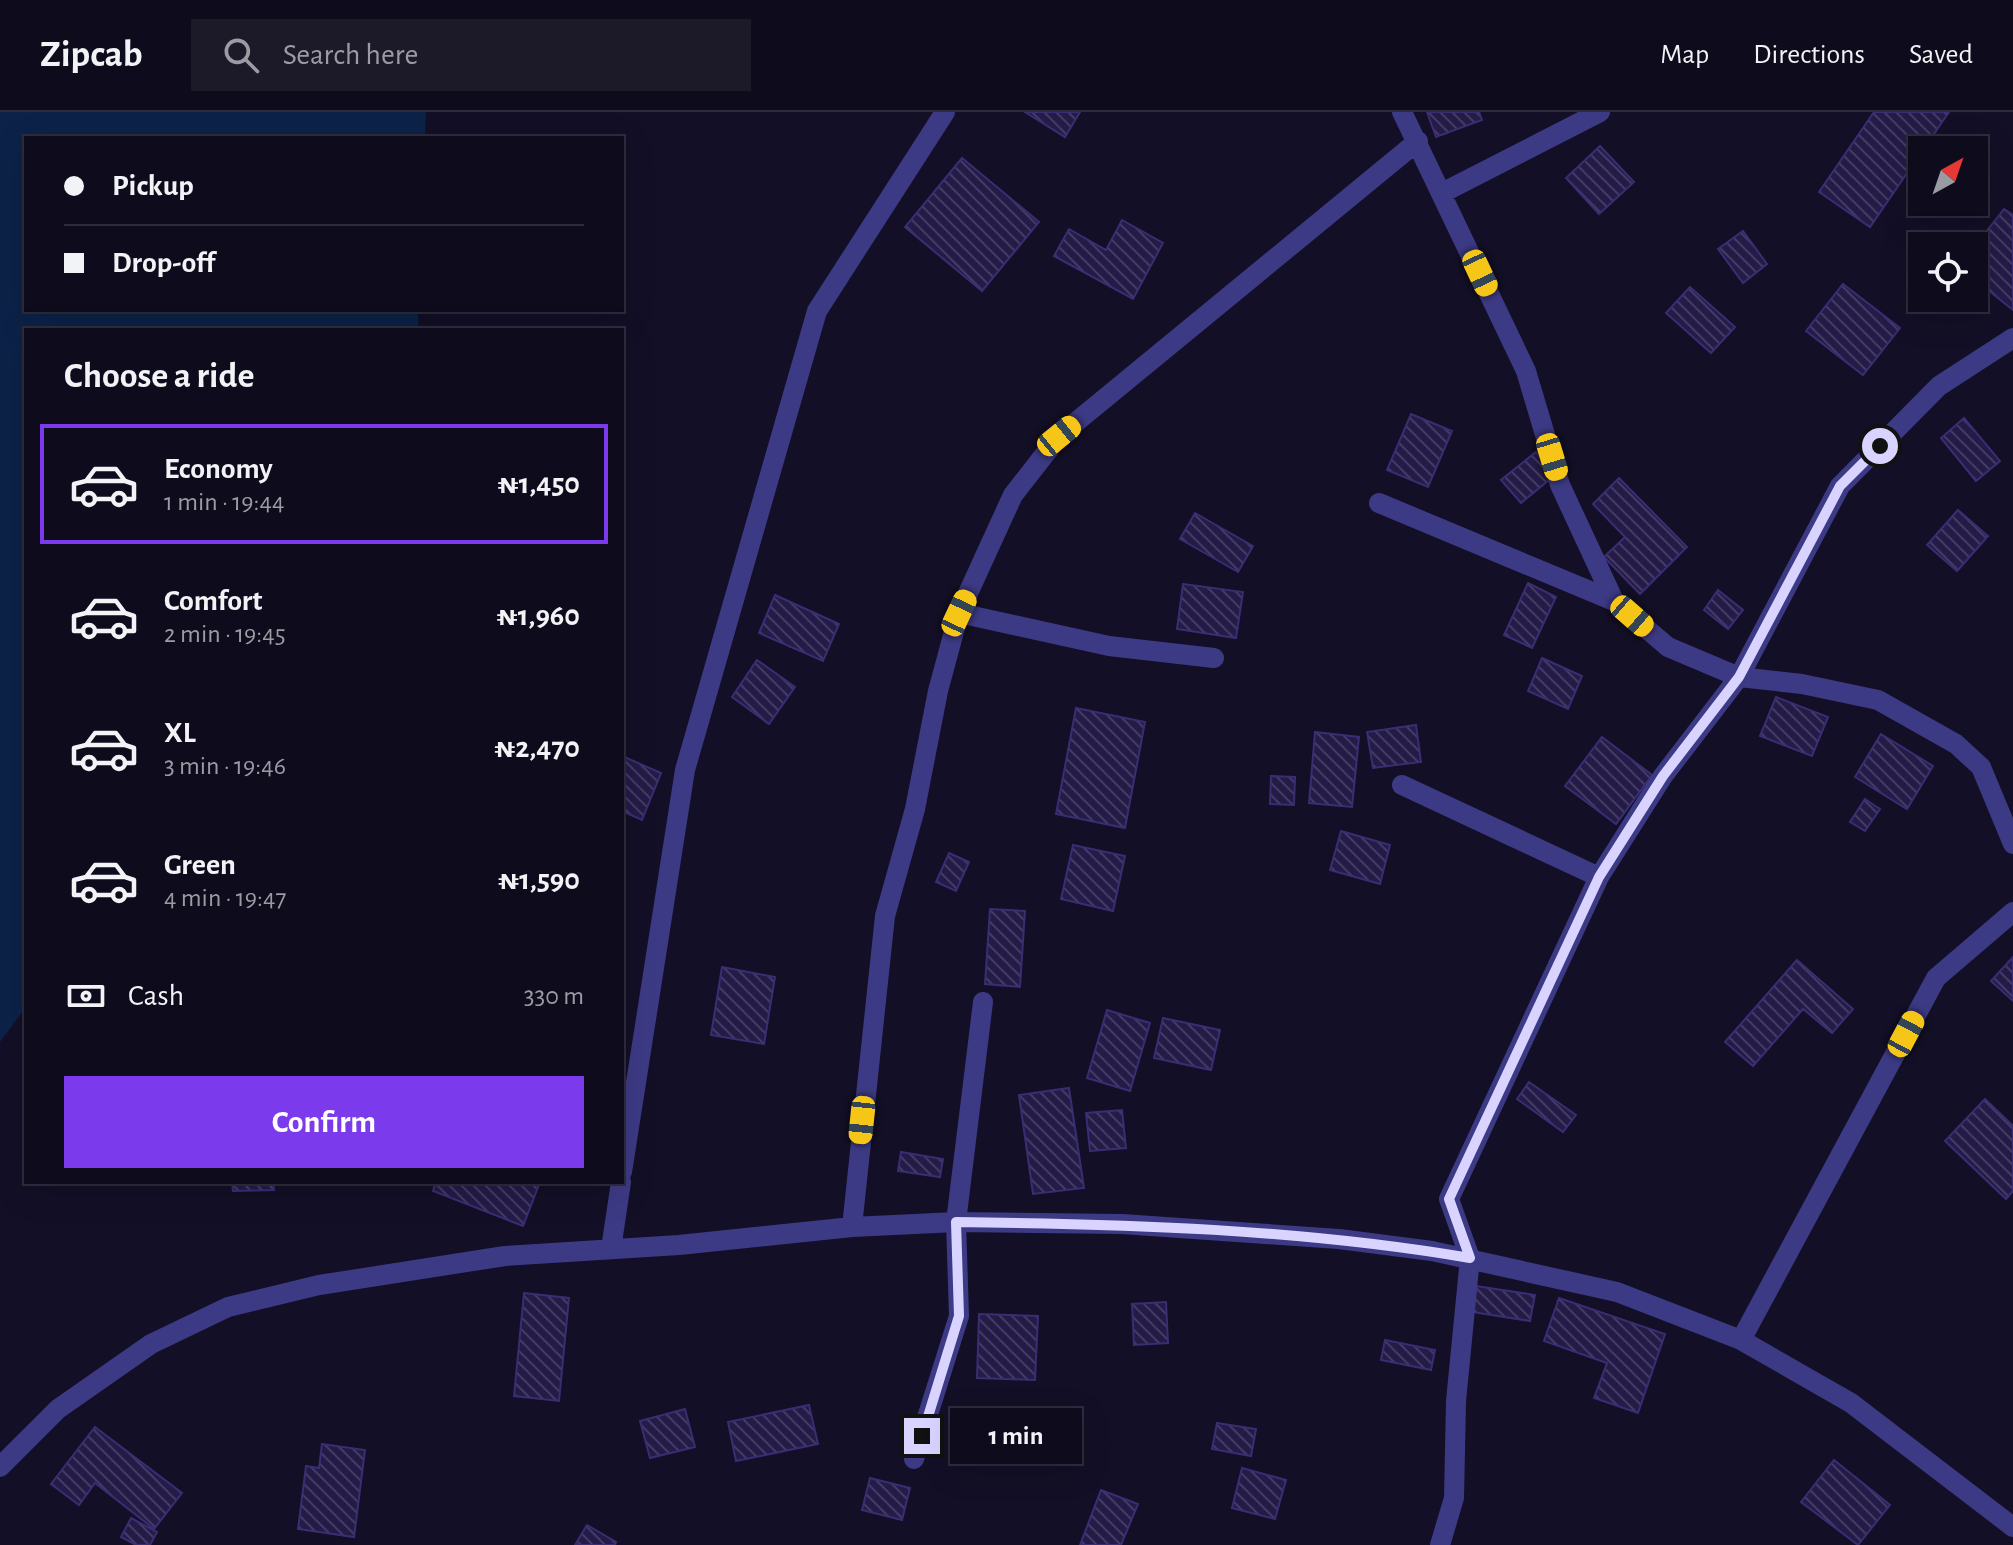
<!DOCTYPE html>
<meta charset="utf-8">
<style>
:root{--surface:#0e0b1c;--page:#1c1929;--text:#f1f3f6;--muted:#9b9ba3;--line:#2e2b3b;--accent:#7c3aed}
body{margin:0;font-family:"Alegreya Sans",sans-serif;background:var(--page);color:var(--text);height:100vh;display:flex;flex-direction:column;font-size:30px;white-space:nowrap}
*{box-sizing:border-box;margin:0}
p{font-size:26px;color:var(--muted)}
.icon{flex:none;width:44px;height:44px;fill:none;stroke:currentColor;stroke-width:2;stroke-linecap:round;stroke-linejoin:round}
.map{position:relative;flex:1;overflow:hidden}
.drawer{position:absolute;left:24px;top:216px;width:600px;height:856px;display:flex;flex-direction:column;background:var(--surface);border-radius:0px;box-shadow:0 8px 32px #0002,0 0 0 2px var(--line)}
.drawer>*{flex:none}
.banner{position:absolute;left:24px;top:24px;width:600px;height:176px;border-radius:0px;box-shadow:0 8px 32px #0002,0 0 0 2px var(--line);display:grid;align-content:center;height:176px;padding:0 40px;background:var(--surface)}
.needle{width:52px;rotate:40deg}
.fabs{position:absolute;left:1908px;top:24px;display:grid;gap:16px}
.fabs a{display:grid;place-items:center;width:80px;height:80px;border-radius:0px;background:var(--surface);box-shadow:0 8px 32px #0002,0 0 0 2px var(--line);font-size:40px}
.end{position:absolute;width:36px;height:36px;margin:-18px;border:10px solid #d9d4ff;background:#111;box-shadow:0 0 0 4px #111}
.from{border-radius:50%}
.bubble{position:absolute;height:56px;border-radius:0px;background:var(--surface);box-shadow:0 8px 32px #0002,0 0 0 2px var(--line);font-size:26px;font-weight:600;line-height:56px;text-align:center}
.car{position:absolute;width:24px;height:48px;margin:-24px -12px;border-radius:10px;box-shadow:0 0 6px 2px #0007;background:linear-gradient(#f5c518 24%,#345 0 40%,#f5c518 0 76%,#345 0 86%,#f5c518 0)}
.banner b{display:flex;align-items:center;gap:28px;height:76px;font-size:30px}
.banner b+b{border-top:2px solid var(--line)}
.banner i{width:20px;height:20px;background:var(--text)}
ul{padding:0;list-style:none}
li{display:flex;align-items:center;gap:24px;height:120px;margin:0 16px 12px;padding:0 24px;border:4px solid transparent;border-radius:0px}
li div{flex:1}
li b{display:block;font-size:30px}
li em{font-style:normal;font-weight:600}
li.active{border-color:var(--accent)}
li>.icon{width:72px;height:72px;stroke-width:1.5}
h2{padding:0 40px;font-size:36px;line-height:96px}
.pay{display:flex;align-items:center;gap:20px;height:88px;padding:0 40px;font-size:30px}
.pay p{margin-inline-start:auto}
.button{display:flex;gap:16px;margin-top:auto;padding:16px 40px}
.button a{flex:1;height:92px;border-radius:0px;background:var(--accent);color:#fff;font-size:32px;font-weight:600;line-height:92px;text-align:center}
header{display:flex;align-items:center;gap:48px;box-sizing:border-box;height:112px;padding:0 40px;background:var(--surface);border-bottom:2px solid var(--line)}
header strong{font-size:38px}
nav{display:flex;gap:44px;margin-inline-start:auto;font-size:28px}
.search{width:560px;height:72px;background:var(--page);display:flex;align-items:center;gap:20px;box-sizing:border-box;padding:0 28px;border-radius:0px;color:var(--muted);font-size:30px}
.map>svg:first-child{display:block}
.water{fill:#0c2248}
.building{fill:url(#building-back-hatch);stroke:#3b2d73;stroke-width:2}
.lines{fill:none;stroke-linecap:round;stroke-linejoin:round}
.minor{stroke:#3d3a85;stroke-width:20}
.route{stroke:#d9d4ff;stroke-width:10}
</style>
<header>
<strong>Zipcab</strong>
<div class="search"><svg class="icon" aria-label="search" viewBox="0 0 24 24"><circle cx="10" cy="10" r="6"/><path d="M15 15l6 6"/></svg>Search here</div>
<nav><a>Map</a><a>Directions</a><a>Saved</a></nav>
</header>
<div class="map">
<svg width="2013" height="1433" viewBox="0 0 2013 1433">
<defs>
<pattern id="building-back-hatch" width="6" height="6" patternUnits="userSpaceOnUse" patternTransform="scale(2)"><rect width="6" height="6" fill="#241b47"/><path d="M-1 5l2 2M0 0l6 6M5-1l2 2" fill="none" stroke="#433b63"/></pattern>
</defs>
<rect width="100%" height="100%" fill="#130f26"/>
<path class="water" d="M0 0H426L425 26H26V198H418V218H26V895L0 930Z"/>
<path class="building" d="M1025 0H1080L1065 25Z
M1427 0H1479L1482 8 1436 25Z
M1874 0H1949L1870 115 1819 80Z
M1600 34 1634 70 1599 102 1566 66Z
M962 46 1039 110 982 179 905 115Z
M2004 97 2013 103V198L1974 167V135Z
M1122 108 1163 131 1133 187 1054 144 1069 117 1106 138Z
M1743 119 1767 152 1743 171 1718 137Z
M1843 172 1900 216 1863 263 1806 219Z
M1690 175 1735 215 1711 241 1666 201Z
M1411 302 1452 319 1428 375 1387 358Z
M1964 306 2000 349 1976 369 1941 326Z
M1536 340 1555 363 1521 391 1501 368Z
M1619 366 1687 435 1640 482 1604 445 1625 425 1593 392Z
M1958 398 1988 424 1957 459 1927 433Z
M1195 401 1253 434 1238 460 1180 427Z
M1528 471 1556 485 1532 536 1504 523Z
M1183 472 1243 480 1236 526 1177 517Z
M1718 478 1743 498 1728 517 1704 498Z
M775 483 839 512 823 549 759 521Z
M1542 546 1582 564 1568 597 1528 579Z
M757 548 795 575 769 612 732 585Z
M1776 585 1828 605 1812 644 1760 624Z
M1076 596 1145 610 1125 716 1056 702Z
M1416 613 1421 650 1373 656 1367 620Z
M1315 620 1359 625 1352 695 1309 691Z
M1881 622 1933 654 1907 697 1855 665Z
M1602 625 1652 663 1616 712 1565 674Z
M622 644 661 661 642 708 622 699Z
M1271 664 1295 665 1294 693 1270 692Z
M1865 687 1880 697 1865 719 1850 710Z
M1341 719 1390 733 1380 772 1330 758Z
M1073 733 1125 744 1113 799 1061 787Z
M949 741 969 750 956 779 936 770Z
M990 797 1025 799 1020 875 985 872Z
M2013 845V889L1991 869Z
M1797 848 1853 897 1832 921 1803 897 1753 954 1725 930Z
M722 855 775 865 764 932 711 923Z
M1107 898 1150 911 1130 979 1087 966Z
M1163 906 1220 918 1211 958 1154 946Z
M1529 970 1576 1003 1563 1020 1517 987Z
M1069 976 1084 1076 1033 1082 1019 983Z
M1985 987 2013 1014V1079L2006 1087 1945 1029Z
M1122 998 1126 1036 1090 1039 1086 1001Z
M901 1040 943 1047 940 1065 898 1059Z
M232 1070H273L274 1078 233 1079Z
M436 1070H540L523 1114 433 1079Z
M1476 1174 1535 1183 1530 1209 1472 1200Z
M524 1181 569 1186 559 1289 514 1284Z
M1559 1186 1665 1222 1638 1301 1594 1286 1607 1251 1544 1229Z
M1166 1190 1168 1231 1134 1233 1132 1192Z
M979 1202 1038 1204 1035 1268 977 1266Z
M1385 1228 1435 1238 1431 1258 1381 1248Z
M809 1293 818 1332 736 1349 728 1310Z
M685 1297 695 1335 650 1346 640 1309Z
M1217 1311 1256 1317 1251 1344 1212 1337Z
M95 1315 182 1381 154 1417 95 1371 79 1393 51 1372Z
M322 1332 365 1338 354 1425 298 1417 306 1354 319 1356Z
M1834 1348 1890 1393 1858 1433 1801 1390Z
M1242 1356 1286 1368 1275 1407 1232 1396Z
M870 1366 910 1376 902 1408 862 1398Z
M1101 1378 1138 1392 1121 1433H1080Z
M131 1406 157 1420 150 1433H136L121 1425Z
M587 1413 616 1430 615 1433H575Z"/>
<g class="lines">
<path class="minor" d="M1402 0 1526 259 1560 373 1614 489 1668 535 1739 565 1802 572 1878 588 1956 632 1981 655 2013 732
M1442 81 1600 0
M1379 391 1614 489
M959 501 1109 534 1214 546
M1402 673 1599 765
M622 1060 685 658 817 199 945 0
M852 1115 885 804 915 697 938 579 959 501 1013 383 1059 324 1418 29
M611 1137 621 1070
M1741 1228 1936 866 2013 800
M914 1347 959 1204 956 1110 983 890
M0 1355 58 1297 151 1232 228 1195 319 1173 505 1144 679 1133 852 1115 956 1110 1122 1112 1339 1127 1432 1139 1617 1180 1741 1228 1851 1291 2013 1415
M1440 1433 1454 1386 1456 1289 1470 1146 1449 1087 1599 765 1663 664 1739 565 1840 374 1939 274 2013 226"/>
</g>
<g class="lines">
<path class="route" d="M922 1324 959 1204 956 1110C1128 1112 1300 1117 1470 1146L1449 1087 1599 765 1663 664 1739 565 1840 374 1880 334"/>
</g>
</svg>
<div class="fabs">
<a><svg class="needle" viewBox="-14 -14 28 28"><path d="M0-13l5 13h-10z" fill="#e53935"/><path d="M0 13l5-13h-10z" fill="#9b9ba3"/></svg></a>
<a><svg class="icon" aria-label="locate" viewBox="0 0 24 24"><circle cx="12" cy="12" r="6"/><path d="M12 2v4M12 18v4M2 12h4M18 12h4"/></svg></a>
</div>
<i class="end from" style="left:1880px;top:334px"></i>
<i class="end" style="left:922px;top:1324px"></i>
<div class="bubble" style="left:950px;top:1296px;width:132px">1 min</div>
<i class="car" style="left:1480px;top:161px;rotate:155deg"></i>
<i class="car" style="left:1059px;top:324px;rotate:51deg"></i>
<i class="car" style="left:1552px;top:345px;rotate:163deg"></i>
<i class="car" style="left:959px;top:501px;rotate:25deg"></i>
<i class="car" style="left:1632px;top:504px;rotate:131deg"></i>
<i class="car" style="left:1906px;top:922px;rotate:28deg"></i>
<i class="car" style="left:862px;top:1008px;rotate:186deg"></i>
<div class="banner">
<b><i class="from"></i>Pickup</b>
<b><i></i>Drop-off</b>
</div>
<section class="drawer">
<h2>Choose a ride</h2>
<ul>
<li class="active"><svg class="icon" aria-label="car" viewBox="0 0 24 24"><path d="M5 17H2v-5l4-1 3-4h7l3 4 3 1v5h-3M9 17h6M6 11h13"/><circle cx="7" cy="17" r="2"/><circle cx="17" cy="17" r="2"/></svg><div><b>Economy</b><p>1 min · 19:44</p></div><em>₦1,450</em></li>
<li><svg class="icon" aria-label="car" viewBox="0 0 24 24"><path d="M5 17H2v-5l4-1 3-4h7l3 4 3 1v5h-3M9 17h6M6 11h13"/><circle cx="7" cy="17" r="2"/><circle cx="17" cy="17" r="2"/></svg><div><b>Comfort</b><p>2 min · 19:45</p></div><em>₦1,960</em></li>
<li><svg class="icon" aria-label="car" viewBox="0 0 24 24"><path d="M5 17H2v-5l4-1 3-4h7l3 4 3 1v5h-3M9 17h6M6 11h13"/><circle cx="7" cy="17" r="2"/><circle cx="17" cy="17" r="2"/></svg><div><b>XL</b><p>3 min · 19:46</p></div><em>₦2,470</em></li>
<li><svg class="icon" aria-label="car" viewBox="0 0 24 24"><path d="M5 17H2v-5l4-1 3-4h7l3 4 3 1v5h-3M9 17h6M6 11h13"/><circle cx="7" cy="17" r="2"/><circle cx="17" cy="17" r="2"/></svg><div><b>Green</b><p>4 min · 19:47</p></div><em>₦1,590</em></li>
</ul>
<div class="pay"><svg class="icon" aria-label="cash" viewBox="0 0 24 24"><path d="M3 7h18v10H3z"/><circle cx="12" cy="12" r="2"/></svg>Cash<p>330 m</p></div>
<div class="button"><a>Confirm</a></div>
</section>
</div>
